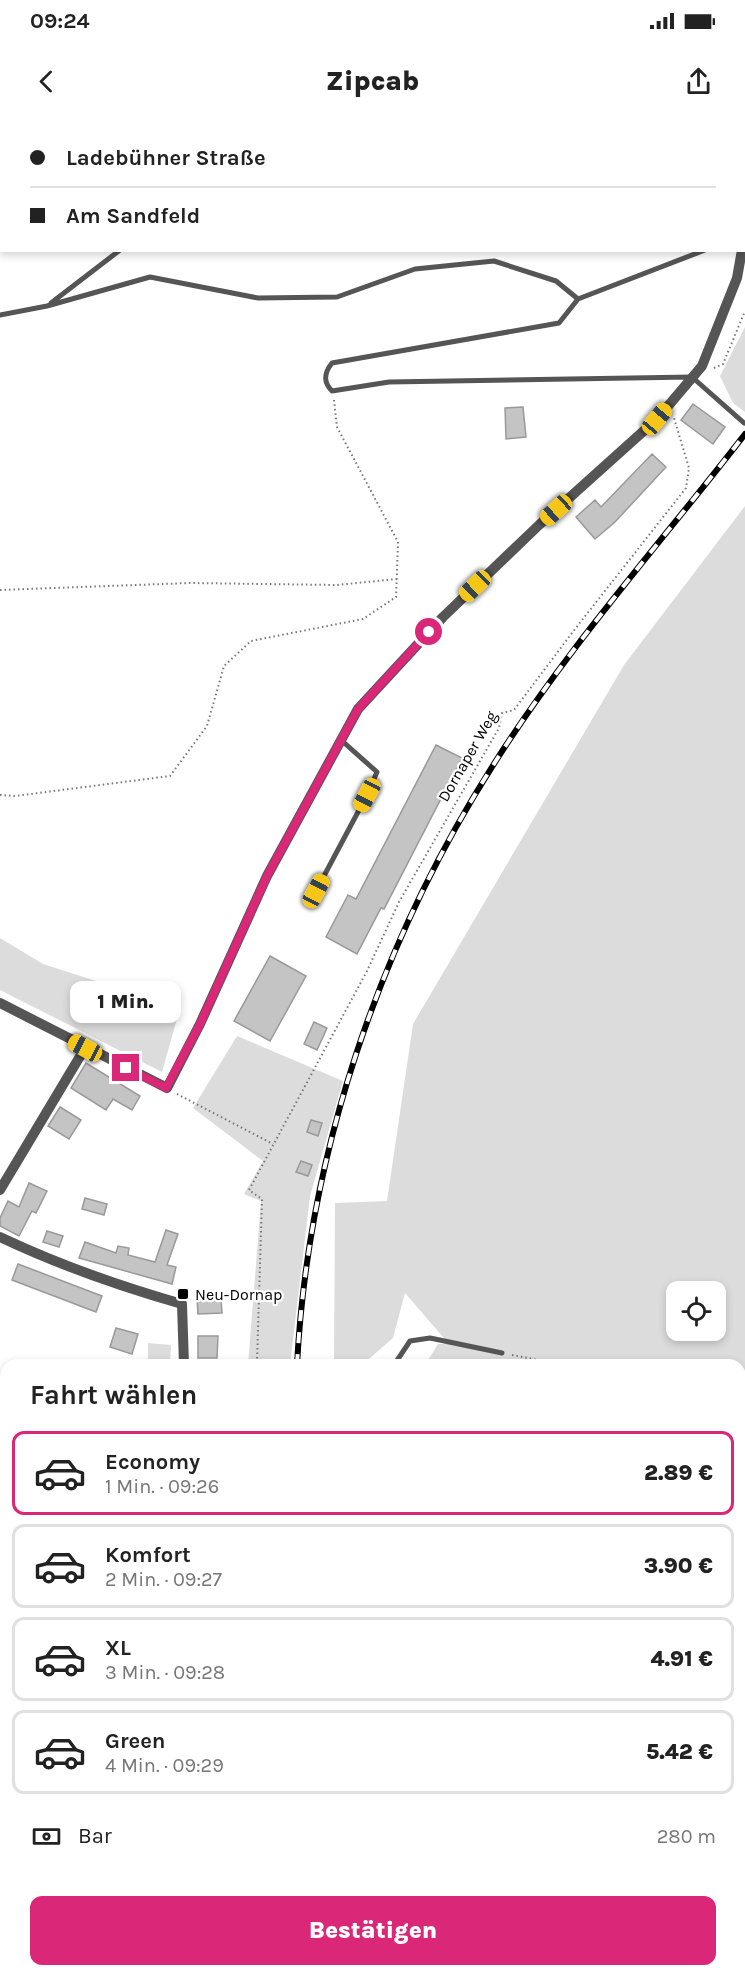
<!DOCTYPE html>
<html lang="de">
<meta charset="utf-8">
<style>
:root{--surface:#fff;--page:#f6f6f6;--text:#222;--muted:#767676;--line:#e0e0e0;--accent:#db2777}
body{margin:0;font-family:Karla,sans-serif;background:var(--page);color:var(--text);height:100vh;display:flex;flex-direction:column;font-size:22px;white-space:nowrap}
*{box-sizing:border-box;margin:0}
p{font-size:20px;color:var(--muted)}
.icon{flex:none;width:33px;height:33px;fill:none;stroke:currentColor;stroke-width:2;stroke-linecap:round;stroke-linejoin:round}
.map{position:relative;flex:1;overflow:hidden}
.side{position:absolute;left:0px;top:1239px;width:746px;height:618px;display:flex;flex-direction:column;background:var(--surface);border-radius:18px 18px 0 0;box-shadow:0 3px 9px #0003}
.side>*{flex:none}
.banner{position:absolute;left:0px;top:0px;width:746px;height:132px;box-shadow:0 3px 9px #0003;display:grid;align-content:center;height:132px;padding:0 30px;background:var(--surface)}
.fabs{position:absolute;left:666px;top:1161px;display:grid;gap:12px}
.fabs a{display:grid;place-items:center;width:60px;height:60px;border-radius:12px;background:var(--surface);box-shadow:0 3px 9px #0003;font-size:30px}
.end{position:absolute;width:27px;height:27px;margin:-14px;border:8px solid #db2777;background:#fff;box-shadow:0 0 0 3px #fff}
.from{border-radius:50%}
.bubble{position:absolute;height:42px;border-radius:12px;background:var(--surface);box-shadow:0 3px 9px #0003;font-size:20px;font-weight:800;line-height:42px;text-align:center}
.car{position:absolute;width:18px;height:36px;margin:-18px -9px;border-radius:8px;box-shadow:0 0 4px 2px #0007;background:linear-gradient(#f5c518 24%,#345 0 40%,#f5c518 0 76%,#345 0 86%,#f5c518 0)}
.banner b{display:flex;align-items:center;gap:21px;height:57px;font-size:22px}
.banner b+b{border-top:2px solid var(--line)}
.banner i{width:15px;height:15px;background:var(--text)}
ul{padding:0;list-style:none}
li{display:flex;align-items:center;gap:18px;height:84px;margin:0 12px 9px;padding:0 18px;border:3px solid var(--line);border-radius:12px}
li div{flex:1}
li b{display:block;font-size:22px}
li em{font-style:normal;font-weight:800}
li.selected{border-color:var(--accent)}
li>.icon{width:54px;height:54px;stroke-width:1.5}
h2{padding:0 30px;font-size:27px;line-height:72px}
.pay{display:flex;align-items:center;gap:15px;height:66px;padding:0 30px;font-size:22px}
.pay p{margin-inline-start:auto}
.button{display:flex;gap:12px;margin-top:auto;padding:12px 30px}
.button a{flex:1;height:69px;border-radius:12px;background:var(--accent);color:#fff;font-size:24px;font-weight:800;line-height:69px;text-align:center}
.status{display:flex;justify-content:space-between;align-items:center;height:42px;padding:0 30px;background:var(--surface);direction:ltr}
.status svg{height:16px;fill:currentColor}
header{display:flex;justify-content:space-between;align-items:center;height:78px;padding:0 30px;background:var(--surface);font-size:27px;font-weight:800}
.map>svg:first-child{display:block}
.green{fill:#dcdcdc;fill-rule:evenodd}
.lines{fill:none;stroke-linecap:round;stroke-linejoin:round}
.stream{stroke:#a3a3a3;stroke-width:4}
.building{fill:#c4c4c4;stroke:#999;stroke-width:1.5}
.path{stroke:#777;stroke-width:2;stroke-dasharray:1.5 3;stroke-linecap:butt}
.lane{stroke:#555;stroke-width:5}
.street{stroke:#555;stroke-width:10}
.rail-casing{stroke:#000;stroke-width:6}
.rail{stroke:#fff;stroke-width:4;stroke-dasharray:11;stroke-linecap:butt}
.route{stroke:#db2777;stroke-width:8}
.poi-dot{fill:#000;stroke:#fff;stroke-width:2}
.labels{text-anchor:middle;stroke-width:4.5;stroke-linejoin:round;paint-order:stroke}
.street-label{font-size:16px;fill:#000;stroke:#fff}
.poi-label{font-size:16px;fill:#000;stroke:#fff;text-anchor:start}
</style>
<div class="status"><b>09:24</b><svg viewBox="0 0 49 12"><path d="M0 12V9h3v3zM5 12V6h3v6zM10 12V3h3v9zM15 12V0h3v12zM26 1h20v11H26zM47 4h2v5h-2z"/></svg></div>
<header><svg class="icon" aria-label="back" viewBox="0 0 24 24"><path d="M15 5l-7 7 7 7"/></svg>Zipcab<svg class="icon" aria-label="share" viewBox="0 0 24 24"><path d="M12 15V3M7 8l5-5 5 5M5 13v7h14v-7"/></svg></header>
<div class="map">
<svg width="745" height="1857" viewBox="0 0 745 1857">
<rect width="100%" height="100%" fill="#fff"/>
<path class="green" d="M745 207V292L733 283 720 256Z
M745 386V1318L743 1313 740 1312V1245H425L438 1224H449L405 1173 393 1218 370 1238 357 1245H334L335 1083 387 1081 413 904 624 545ZM676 1172H716V1210H676Z
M0 818 43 844 180 888 162 952 0 870Z
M237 916 343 961 310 1076 290 1245H248L261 1081 244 1074 263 1041 193 988Z
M148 1223 171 1225 170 1245H148Z
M745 1391V1460L740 1457V1393Z
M0 1417 6 1420V1490L0 1487Z
M740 1806 745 1809V1857H519L512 1851H740Z"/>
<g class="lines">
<path class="stream" d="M0 1376 6 1378
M0 1444 6 1447
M0 1472 6 1475
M740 1847 745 1850"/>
</g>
<path class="building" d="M693 284 725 307 713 324 681 300Z
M523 287 526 317 506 319 505 288Z
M652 334 666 347 615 402 595 419 576 397 595 380 601 387Z
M436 625 462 638 384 789 381 788 357 834 326 817 348 775 356 779Z
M270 836 306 856 270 921 234 901Z
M314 902 327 908 317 930 304 924Z
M86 943 140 976 132 990 113 979 106 990 71 968Z
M60 987 81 1000 69 1019 48 1006Z
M311 1000 322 1003 318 1016 307 1012Z
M301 1041 312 1045 308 1056 296 1052Z
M29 1063 47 1071 36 1093 32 1091 19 1116 0 1106V1098L8 1081 19 1087Z
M85 1078 107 1084 104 1095 82 1089Z
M166 1110 178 1114 167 1145 176 1147 172 1164 79 1138 85 1122 116 1133 118 1126 129 1128 128 1135 155 1142Z
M47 1111 63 1116 59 1127 43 1122Z
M18 1144 102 1176 96 1192 12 1160Z
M214 1177V1179H221L222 1193 198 1194 197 1178Z
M116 1208 138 1214 132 1234 110 1227Z
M198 1216H218L217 1238H198Z"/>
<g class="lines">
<path class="path" d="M714 248 723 244 745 191
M0 470 190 463 337 465 397 459
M0 675 15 676 170 656 207 606 224 546 251 521 363 499 396 477 398 422 337 307 334 280
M177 974 273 1024
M512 1235 565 1245
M257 1243 262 1079 249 1070 367 851 399 782 499 608 502 593 514 590 575 509 686 368 689 348 674 298
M740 1304 745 1307
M521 1851 529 1857
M543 1851 550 1857
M641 1851 647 1854"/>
<path class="lane" d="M733 0 734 2
M39 2 42 0
M116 2 118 0
M253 2 255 0
M380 2 384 0
M0 11H2
M744 24 745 25
M0 61H2
M0 113H2
M705 130 578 179 559 203 332 243C324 253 323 262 332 271L389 262 692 257 744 303
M51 183 120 130
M0 195 47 186 150 157 258 178 337 177 415 149 494 141 556 161 578 179
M316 771 367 675 377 652 341 620
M394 1245 410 1221 430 1218 502 1233"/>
<path class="street" d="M744 123 745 118
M0 883 167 968 200 904 267 756 358 589 443 497 539 405 657 299 702 246 737 158 742 130
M0 1070 85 928
M0 1117C59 1145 119 1166 182 1184L184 1245
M0 1335 6 1337"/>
<defs>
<path id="rail" d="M297 1245C308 1034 379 825 492 647 566 529 660 424 745 314
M0 1463 6 1466
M394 1851 397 1857"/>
</defs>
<use href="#rail" class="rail-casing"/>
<use href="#rail" class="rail"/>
</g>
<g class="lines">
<path class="route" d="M126 948 166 968 200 904 267 756 358 589 429 512"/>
</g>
<rect class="poi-dot" x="177" y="1168" width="12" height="12" rx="3"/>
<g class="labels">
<g class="street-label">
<text transform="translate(467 636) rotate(-60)" y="6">Dornaper Weg</text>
</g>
<g class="poi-label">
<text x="195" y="1180">Neu-Dornap</text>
</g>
</g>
</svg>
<div class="fabs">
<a><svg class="icon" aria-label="locate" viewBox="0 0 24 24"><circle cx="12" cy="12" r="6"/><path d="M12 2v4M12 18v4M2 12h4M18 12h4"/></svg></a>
</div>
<i class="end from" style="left:429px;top:512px"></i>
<i class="end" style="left:126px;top:948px"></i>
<div class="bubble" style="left:70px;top:861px;width:111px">1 Min.</div>
<i class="car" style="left:657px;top:299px;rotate:40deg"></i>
<i class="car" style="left:556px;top:390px;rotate:228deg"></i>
<i class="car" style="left:475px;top:466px;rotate:226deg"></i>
<i class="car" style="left:367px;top:675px;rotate:208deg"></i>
<i class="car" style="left:316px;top:771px;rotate:28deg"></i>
<i class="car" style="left:85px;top:928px;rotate:298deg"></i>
<div class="banner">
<b><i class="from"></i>Ladebühner Straße</b>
<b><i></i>Am Sandfeld</b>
</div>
<section class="side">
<h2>Fahrt wählen</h2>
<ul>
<li class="selected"><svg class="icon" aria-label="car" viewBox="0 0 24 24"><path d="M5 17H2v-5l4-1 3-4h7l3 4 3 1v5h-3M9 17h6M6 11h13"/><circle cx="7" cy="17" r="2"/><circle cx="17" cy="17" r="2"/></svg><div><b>Economy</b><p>1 Min. · 09:26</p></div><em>2.89 €</em></li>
<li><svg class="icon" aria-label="car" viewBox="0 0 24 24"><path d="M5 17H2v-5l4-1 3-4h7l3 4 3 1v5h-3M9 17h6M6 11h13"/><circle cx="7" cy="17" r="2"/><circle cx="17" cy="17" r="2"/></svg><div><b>Komfort</b><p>2 Min. · 09:27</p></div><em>3.90 €</em></li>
<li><svg class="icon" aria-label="car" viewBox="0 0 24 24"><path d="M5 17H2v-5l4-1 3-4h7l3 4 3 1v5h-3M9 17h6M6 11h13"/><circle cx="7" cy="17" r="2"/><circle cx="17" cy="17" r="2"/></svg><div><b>XL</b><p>3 Min. · 09:28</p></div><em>4.91 €</em></li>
<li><svg class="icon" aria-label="car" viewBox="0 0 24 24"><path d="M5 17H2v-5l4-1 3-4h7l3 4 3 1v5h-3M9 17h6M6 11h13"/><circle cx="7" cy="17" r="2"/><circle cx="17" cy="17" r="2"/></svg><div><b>Green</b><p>4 Min. · 09:29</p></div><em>5.42 €</em></li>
</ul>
<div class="pay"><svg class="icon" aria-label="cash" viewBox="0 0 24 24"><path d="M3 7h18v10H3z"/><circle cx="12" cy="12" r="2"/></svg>Bar<p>280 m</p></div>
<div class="button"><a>Bestätigen</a></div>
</section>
</div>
